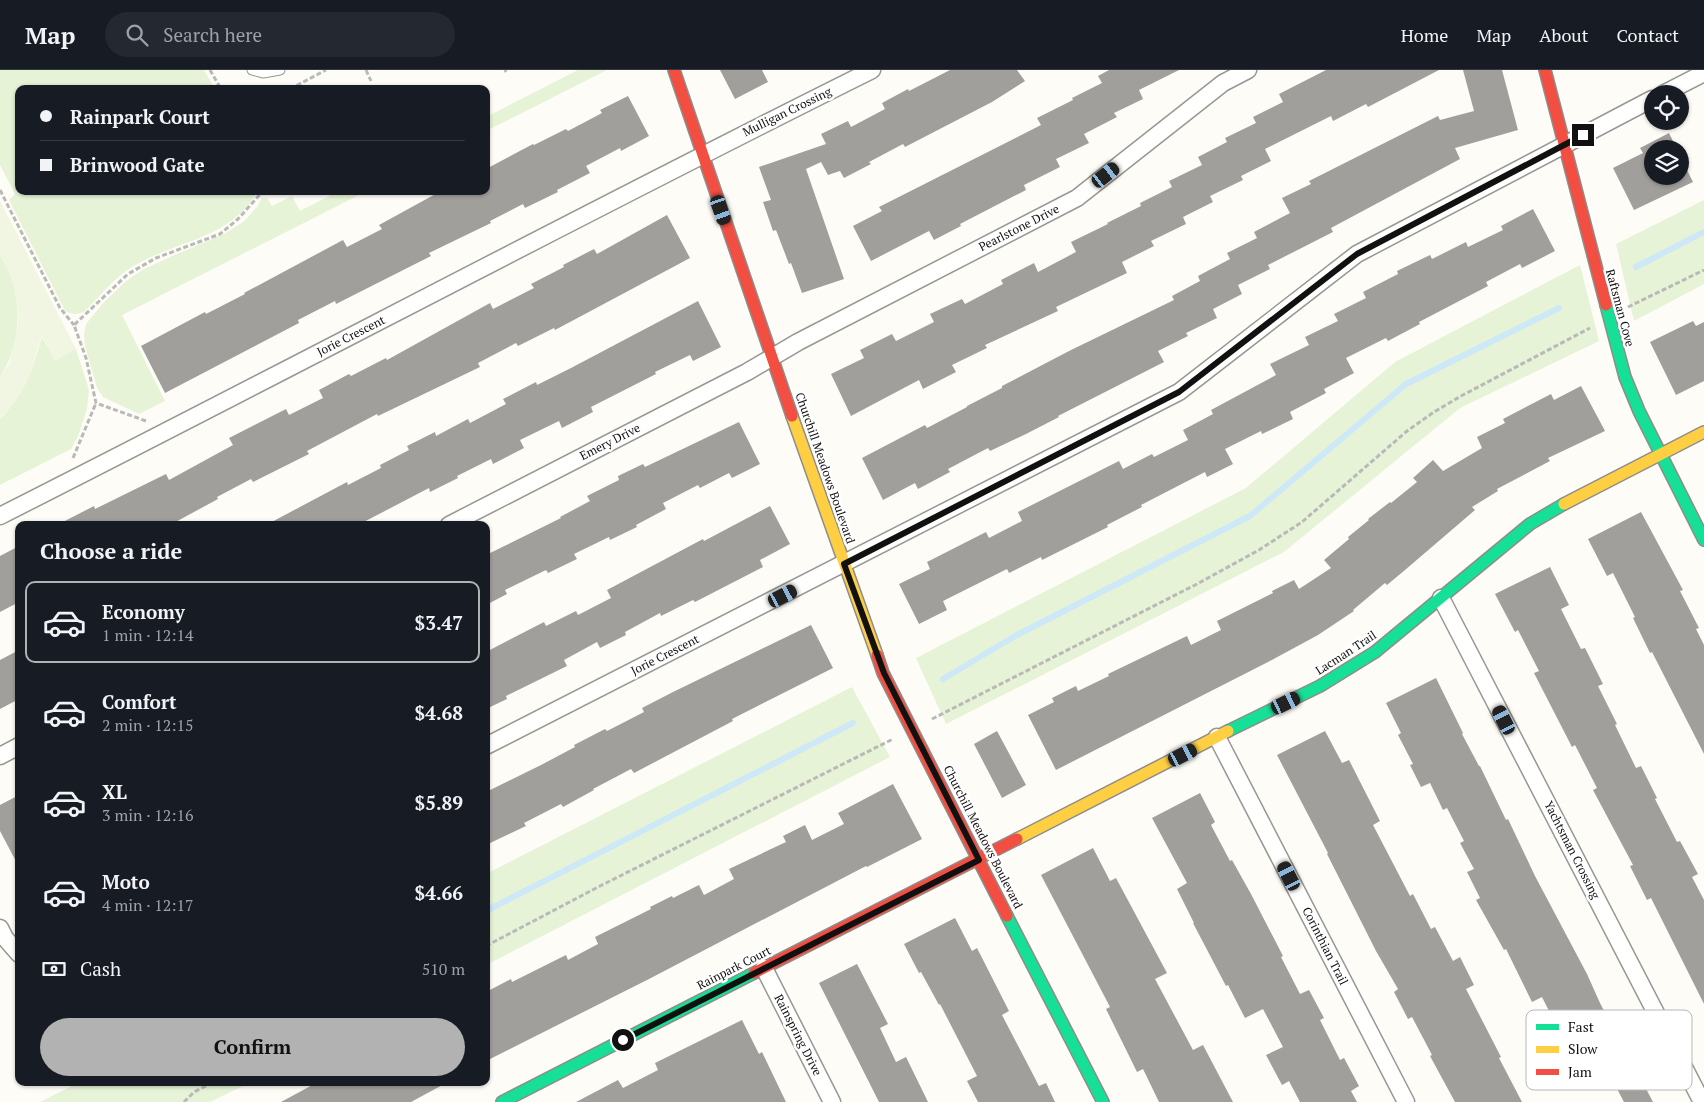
<!DOCTYPE html>
<meta charset="utf-8">
<style>
:root{--surface:#171b24;--page:#242831;--text:#f1f3f6;--muted:#9ea1a6;--line:#363941;--accent:#b2b2b3}
body{margin:0;font-family:"PT Serif",serif;background:var(--page);color:var(--text);height:100vh;display:flex;flex-direction:column;font-size:19px;white-space:nowrap}
*{box-sizing:border-box;margin:0}
p{font-size:16px;color:var(--muted)}
.icon{flex:none;width:28px;height:28px;fill:none;stroke:currentColor;stroke-width:2;stroke-linecap:round;stroke-linejoin:round}
.map{position:relative;flex:1;overflow:hidden}
.details{position:absolute;left:15px;top:451px;width:475px;height:565px;display:flex;flex-direction:column;background:var(--surface);border-radius:10px;box-shadow:0 1px 4px #0004}
.details>*{flex:none}
.hud{position:absolute;left:15px;top:15px;width:475px;height:110px;border-radius:10px;box-shadow:0 1px 4px #0004;display:grid;align-content:center;height:110px;padding:0 25px;background:var(--surface)}
.controls{position:absolute;left:1644px;top:15px;display:grid;gap:10px}
.controls a{display:grid;place-items:center;width:45px;height:45px;border-radius:50%;background:var(--surface);box-shadow:0 1px 4px #0004;font-size:25px}
.end{position:absolute;width:22px;height:22px;margin:-11px;border:6px solid #111;background:#fff;box-shadow:0 0 0 2px #fff}
.from{border-radius:50%}
.car{position:absolute;width:15px;height:30px;margin:-15px -8px;border-radius:6px;box-shadow:0 0 4px 1px #0007;background:linear-gradient(#222 24%,#8ab4d8 0 40%,#222 0 76%,#8ab4d8 0 86%,#222 0)}
.hud b{display:flex;align-items:center;gap:18px;height:48px;font-size:19px}
.hud b+b{border-top:1px solid var(--line)}
.hud i{width:12px;height:12px;background:var(--text)}
ul{padding:0;list-style:none}
li{display:flex;align-items:center;gap:15px;height:82px;margin:0 10px 8px;padding:0 15px;border:2px solid transparent;border-radius:10px}
li div{flex:1}
li b{display:block;font-size:19px}
li em{font-style:normal;font-weight:800}
li.on{border-color:var(--accent)}
li>.icon{width:45px;height:45px;stroke-width:1.5}
h2{padding:0 25px;font-size:22px;line-height:60px}
.pay{display:flex;align-items:center;gap:12px;height:55px;padding:0 25px;font-size:19px}
.pay p{margin-inline-start:auto}
.action{display:flex;gap:10px;margin-top:auto;padding:10px 25px}
.action a{flex:1;height:58px;border-radius:30px;background:var(--accent);color:#111;font-size:20px;font-weight:800;line-height:58px;text-align:center}
header{display:flex;align-items:center;gap:30px;box-sizing:border-box;height:70px;padding:0 25px;background:var(--surface);border-bottom:1px solid var(--line)}
header strong{font-size:24px}
nav{display:flex;gap:28px;margin-inline-start:auto;font-size:18px}
.search{width:350px;height:45px;background:var(--page);display:flex;align-items:center;gap:12px;box-sizing:border-box;padding:0 18px;border-radius:28px;color:var(--muted);font-size:19px}
.map>svg:first-child{display:block}
.green{fill:#e7f3d7}
.pitch{fill:#f0f6e1}
.lines{fill:none;stroke-linecap:round;stroke-linejoin:round}
.stream{stroke:#cde8f7;stroke-width:6}
.building{fill:#a19f9c}
.lane-casing{stroke:#979795;stroke-width:11}
.street-casing{stroke:#979795;stroke-width:19}
.fast-casing{stroke:#8e8d8b;stroke-width:14}
.slow-casing{stroke:#8e8d8b;stroke-width:14}
.jam-casing{stroke:#8e8d8b;stroke-width:14}
.path{stroke:#b9b9b8;stroke-width:3;stroke-dasharray:5 2.5;stroke-linecap:butt}
.lane{stroke:#fffffe;stroke-width:9}
.street{stroke:#fffffe;stroke-width:16}
.fast{stroke:#16e098;stroke-width:11}
.slow{stroke:#ffcf43;stroke-width:11}
.jam{stroke:#f24e42;stroke-width:11}
.route{stroke:#111;stroke-width:6}
.labels{text-anchor:middle;stroke-width:5;stroke-linejoin:round;paint-order:stroke}
.street-label{font-size:12px;fill:#111;stroke:#fff}
.key{fill:#fff;stroke:#b8b8b8;stroke-width:1}
.key-label{font-size:14px;fill:#111}
</style>
<header>
<strong>Map</strong>
<div class="search"><svg class="icon" aria-label="search" viewBox="0 0 24 24"><circle cx="10" cy="10" r="6"/><path d="M15 15l6 6"/></svg>Search here</div>
<nav><a>Home</a><a>Map</a><a>About</a><a>Contact</a></nav>
</header>
<div class="map">
<svg width="1704" height="1032" viewBox="0 0 1704 1032">
<rect width="100%" height="100%" fill="#fdfcf7"/>
<path class="green" d="M0 0H204L215 19H19V121L257 122C230 170 176 170 132 197 114 208 100 226 85 241 77 245 73 245 65 241L9 130 15 124 0 95Z
M578 0H607L486 61V47Z
M339 121H367L122 245 165 331 139 344 103 327 97 318 85 276 84 264 86 254 104 232 126 211 144 199 172 186 224 164 243 152 257 137 262 128H267L272 136 292 126 300 141Z
M1704 130V214L1634 251 1616 174Z
M0 185C4 193 10 201 12 209 22 243 19 278 0 307Z
M1580 195 1599 271 1460 338 1284 482 946 654 916 588 1246 418 1395 292Z
M42 267 55 290 76 279 89 320 87 339 78 366 71 379 0 415V349L7 342 31 302Z
M852 617 890 687 486 895V804Z
M78 1013V1012L249 1013 210 1032H40Z"/>
<path class="pitch" d="M0 131 76 279 55 291 44 269 42 267C36 277 35 291 31 302 25 319 13 336 0 349V307L9 294 18 258 17 233 12 208 0 185Z"/>
<g class="lines">
<path class="stream" d="M1636 197 1704 162
M943 609 1015 566 1250 446 1406 314 1559 238
M486 841 853 653"/>
</g>
<path class="building" d="M720 0H762L768 12 735 29Z
M950 0H1017L1025 11 992 32 905 77 903 74 869 92 871 94 844 108 840 101 828 105 821 92 806 99 844 209 802 223 791 193 789 194 776 160 773 161 763 132 771 130 759 97 826 74 821 64 848 51 851 57 885 39 882 33 908 19 909 21Z
M1109 0H1179L1139 20 1143 29 1114 43 1117 47 1084 64 1089 73 1056 89 1060 97 1024 115 1026 120 960 154 961 156 934 170 929 161 871 191 853 156 882 141 879 137 1041 55 1037 48 1073 30 1072 28 1102 13 1098 6Z
M1326 0H1439L1368 37 1366 34 1333 51 1331 46 1265 79 1271 91 1241 106 1243 110 1210 126 1213 132 1183 147 1186 154 1151 171 1154 176 1122 192 1127 203 1056 237 1058 241 985 275 987 278 952 295 956 302 923 319 919 310 851 346 831 304 864 288 860 280 892 264 896 271 934 252 930 244 962 229 965 234 1003 214 1001 210 1034 193 1038 202 1076 182 1071 172 1108 154 1107 153 1141 136 1140 133 1172 117 1169 111 1202 95 1198 87 1227 72 1225 68 1256 53 1253 47 1283 32 1279 24Z
M1463 0H1502L1518 60 1455 78 1460 89 1331 158 1333 162 1268 195 1270 199 1238 215 1242 224 1213 239 1217 248 1186 263 1188 266 1158 281 1164 292 1058 346 1059 347 1026 364 990 381 988 378 948 399 950 402 918 419 915 413 883 430 862 388 925 355 927 358 967 337V336L1002 318V316L1069 281 1174 230 1172 226 1200 211 1198 206 1230 189 1227 183 1257 168 1254 162 1290 143 1282 128 1311 114 1309 111 1438 46 1440 50 1474 41Z
M628 26 649 66 621 81 620 78 586 96 590 103 557 120 558 122 525 138 523 134 490 151 491 153 429 183 431 186 336 234 335 231 298 250 299 253 165 323 141 276 205 242 206 244 245 224 244 223 343 170 347 177 382 159 379 155 441 121H486V99L533 74 534 75 566 59 568 61 602 43 600 40Z
M1669 63 1677 79H1652V106H1680V86L1693 112 1634 140 1613 98 1643 83 1640 78Z
M1533 139 1555 181 1522 198 1520 194 1486 212 1488 216 1419 252 1420 254 1388 271 1386 268 1346 288 1354 303 1324 319 1326 323 1290 342 1293 349 1262 364 1261 361 1225 379 1233 394 1207 407 1205 402 1141 435 1142 437 1107 455 1108 457 1042 490 1041 487 1009 503 1007 499 943 531 947 540 919 554 899 514 930 499 927 492 986 462 989 468 1022 451 1018 442 1119 391 1123 399 1152 384 1154 387 1188 370 1183 360 1213 344 1211 340 1276 305 1270 294 1309 275 1305 267 1338 251 1334 244 1366 228 1363 222 1398 204 1397 201 1430 185 1432 189 1466 172 1468 177 1503 160 1501 156Z
M667 145 690 188 555 260 554 258 518 276 516 273 478 293 480 297 378 346 377 344 307 381 309 384 253 412 251 409 217 427 218 429 170 455H57L94 436 95 439 166 404 169 410 233 375 229 368 286 339 289 345 323 328 319 320 349 304 351 306 386 288 387 290 490 233 493 239 534 218 531 214 564 197 563 195 594 179 597 184Z
M698 231 721 277 693 291 690 285 655 302 656 304 591 337 593 342 562 358 559 351 520 370 524 378 493 394 491 389 457 406 458 408 430 422 429 418 358 455H266L347 412 348 415 381 398 380 395 409 380 407 376 435 362 436 366 468 349 470 353 506 334 503 329 536 312 537 315 571 298Z
M1693 251 1696 256 1704 252V311L1676 325 1650 272Z
M1581 316 1605 361 1548 388 1550 391 1497 419 1498 421 1472 437 1475 440 1405 500 1387 515 1385 513 1353 540 1354 541 1318 565 1268 592 1056 700 1028 645 1054 632 1052 628 1076 616 1078 621 1109 606 1108 604 1187 566 1191 575 1221 560 1217 551 1273 523 1272 521 1294 510 1299 519 1331 498 1324 490 1349 469 1348 467 1369 450 1368 449 1390 432 1391 433 1417 412 1413 408 1433 390 1443 401 1482 378 1477 367 1505 353 1503 349 1551 324 1554 330Z
M739 352 760 394 732 408 729 403 700 418 698 415 663 433 666 439 636 455 637 457 610 470 609 467 574 484 577 489 548 503 546 500 505 520 507 524 486 535V485L561 448 560 447 590 431 587 426 619 410 618 406 643 394 645 397Z
M770 436 790 474 760 490 763 497 695 532 693 530 661 546 660 543 625 562 626 565 600 578 597 572 564 590 567 596 506 626 507 629 486 639V582L544 552 546 556 576 541 578 545 611 528 607 520 703 469 704 471Z
M1641 442 1683 520 1680 521 1699 558 1696 559 1704 575V684L1652 582 1650 583 1633 548 1635 547 1613 503 1607 506 1588 469Z
M19 476V532L0 542V486Z
M1550 497 1569 535 1561 539 1581 579 1585 578 1603 614 1598 616 1617 654 1615 655 1636 698 1641 696 1657 728 1655 729 1677 772 1680 771 1698 804 1692 807 1704 830V934L1651 828 1647 830 1630 796 1633 795 1593 720 1597 718 1575 675 1572 677 1534 603 1539 601 1518 560 1515 562 1495 524Z
M811 555 833 598 732 649 733 651 634 703 631 699 593 719 594 720 563 737 561 734 524 753 526 756 486 775V722L541 695 575 677 574 675 605 659 607 661 644 642 642 638 673 622Z
M19 580V629L0 639V590Z
M1436 608 1463 663 1462 664 1479 696H1480L1506 750 1508 749 1535 806 1587 904 1600 933 1641 1012 1642 1011 1653 1032H1624L1607 1000 1583 1012 1569 984 1560 988 1548 964 1558 959 1542 927 1532 932 1506 879 1504 880 1476 830 1480 828 1467 802 1474 799 1460 773 1464 771 1447 738 1443 740 1430 713 1421 717 1410 695 1413 694 1398 665 1401 663 1386 633Z
M997 661 1026 715 1002 728 974 674Z
M1325 661 1342 693 1349 690 1380 751 1373 755 1410 826 1413 824 1431 859 1435 857 1453 891 1460 887 1474 915 1466 919 1501 987 1499 988 1522 1032H1455L1430 986 1432 985 1412 947 1408 949 1394 922 1398 919 1376 881 1327 784 1328 783 1277 685Z
M893 714 922 769 867 797 866 796 649 909 486 991V922L511 909 512 912 566 885 568 890 598 874 595 867 651 839 650 837 672 826 673 828 699 815 704 825 734 809 729 799 786 772 783 766 805 755 812 770 844 754 838 743Z
M1200 723 1215 752 1211 755 1230 791 1232 790 1251 824 1283 886 1281 887 1300 924 1309 920 1324 948 1320 950 1340 990 1344 988 1359 1016 1351 1021 1357 1032H1300L1289 1011 1282 1015 1266 985 1283 977 1263 939 1245 948 1228 915 1226 916 1193 853H1194L1177 819 1187 813 1152 748Z
M19 725V797L0 761V735Z
M1093 778 1110 811 1116 808 1167 903 1155 909 1193 980 1203 975 1233 1032H1159L1143 999 1137 1002 1106 939 1110 937 1041 805Z
M955 848 972 881 977 878 1009 941 1002 945 1039 1016 1046 1013 1055 1032H978L967 1011 977 1006 940 934 939 935 921 902 919 903 904 874Z
M857 894 888 954 880 958 896 992 906 987 928 1032H879L819 913Z
M742 950 759 984 762 982 786 1032H576L618 1010 623 1018 658 1000 655 993Z
M318 1012H448L411 1032H281Z"/>
<g class="lines">
<defs>
<path id="lane" d="M252 0 263 3 280 0"/>
<path id="street" d="M1663 24 1704 3
M0 446C291 299 580 145 872 0
M449 455 747 302 798 272 1077 128 1223 13 1248 0
M1441 528 1702 1032
M1217 667 1406 1032
M486 676 1179 322 1357 184 1652 29
M0 686 19 676
M0 858 5 868 19 884
M764 898 832 1032"/>
<path id="fast" d="M1606 235 1625 307 1639 341 1704 470
M1228 661 1320 616 1375 582 1530 454 1564 434
M1007 846 1103 1032
M502 1032 754 903"/>
<path id="slow" d="M792 346 877 585
M1564 434 1704 362
M1017 769 1228 661"/>
<path id="jam" d="M674 0 792 346
M1545 0 1606 235
M877 585 883 603 1007 846
M754 903 1017 769"/>
</defs>
<use href="#lane" class="lane-casing"/>
<use href="#street" class="street-casing"/>
<use href="#fast" class="fast-casing"/>
<use href="#slow" class="slow-casing"/>
<use href="#jam" class="jam-casing"/>
<path class="path" d="M210 0 221 19
M366 0 371 11
M505 0 506 2
M290 19 326 0
M0 120 60 238 74 255
M1628 237 1704 200
M146 351 96 333 86 288 74 255 128 204 156 188 220 164 238 149 263 121
M73 388 96 333
M932 649 1197 514 1259 480 1302 452 1407 361 1434 342 1461 326 1590 258
M486 876 600 816 893 669
M184 1032 194 1022 214 1012"/>
<use href="#lane" class="lane"/>
<use href="#street" class="street"/>
<use href="#fast" class="fast"/>
<use href="#slow" class="slow"/>
<use href="#jam" class="jam"/>
</g>
<g class="lines">
<path class="route" d="M623 970 979 790 884 603 844 494 1179 322 1357 184 1583 65"/>
</g>
<g class="labels">
<g class="street-label">
<text transform="translate(787 42) rotate(-26)" y="4">Mulligan Crossing</text>
<text transform="translate(1019 158) rotate(-27)" y="4">Pearlstone Drive</text>
<text transform="translate(1620 238) rotate(75)" y="4">Raftsman Cove</text>
<text transform="translate(351 266) rotate(-27)" y="4">Jorie Crescent</text>
<text transform="translate(610 372) rotate(-27)" y="4">Emery Drive</text>
<text transform="translate(825 398) rotate(71)" y="4">Churchill Meadows Boulevard</text>
<text transform="translate(1346 583) rotate(-33)" y="4">Lacman Trail</text>
<text transform="translate(665 585) rotate(-27)" y="4">Jorie Crescent</text>
<text transform="translate(983 767) rotate(63)" y="4">Churchill Meadows Boulevard</text>
<text transform="translate(1572 780) rotate(63)" y="4">Yachtsman Crossing</text>
<text transform="translate(1325 876) rotate(63)" y="4">Corinthian Trail</text>
<text transform="translate(734 898) rotate(-27)" y="4">Rainpark Court</text>
<text transform="translate(798 965) rotate(63)" y="4">Rainspring Drive</text>
</g>
</g>
<rect x="1526" y="940" width="166" height="80" rx="8" class="key"/>
<rect x="1536" y="954" width="23" height="6" fill="#16e098"/>
<rect x="1536" y="976" width="23" height="7" fill="#ffcf43"/>
<rect x="1536" y="999" width="23" height="6" fill="#f24e42"/>
<g class="key-label">
<text x="1568" y="962">Fast</text>
<text x="1568" y="984">Slow</text>
<text x="1568" y="1007">Jam</text>
</g>
</svg>
<div class="controls">
<a><svg class="icon" aria-label="locate" viewBox="0 0 24 24"><circle cx="12" cy="12" r="6"/><path d="M12 2v4M12 18v4M2 12h4M18 12h4"/></svg></a>
<a><svg class="icon" aria-label="layers" viewBox="0 0 24 24"><path d="M12 4l9 5-9 5-9-5zM3 14l9 5 9-5"/></svg></a>
</div>
<i class="end from" style="left:623px;top:970px"></i>
<i class="end" style="left:1583px;top:65px"></i>
<i class="car" style="left:1106px;top:105px;rotate:52deg"></i>
<i class="car" style="left:721px;top:140px;rotate:161deg"></i>
<i class="car" style="left:783px;top:526px;rotate:63deg"></i>
<i class="car" style="left:1286px;top:633px;rotate:64deg"></i>
<i class="car" style="left:1504px;top:650px;rotate:333deg"></i>
<i class="car" style="left:1183px;top:685px;rotate:63deg"></i>
<i class="car" style="left:1289px;top:806px;rotate:333deg"></i>
<div class="hud">
<b><i class="from"></i>Rainpark Court</b>
<b><i></i>Brinwood Gate</b>
</div>
<section class="details">
<h2>Choose a ride</h2>
<ul>
<li class="on"><svg class="icon" aria-label="car" viewBox="0 0 24 24"><path d="M5 17H2v-5l4-1 3-4h7l3 4 3 1v5h-3M9 17h6M6 11h13"/><circle cx="7" cy="17" r="2"/><circle cx="17" cy="17" r="2"/></svg><div><b>Economy</b><p>1 min · 12:14</p></div><em>$3.47</em></li>
<li><svg class="icon" aria-label="car" viewBox="0 0 24 24"><path d="M5 17H2v-5l4-1 3-4h7l3 4 3 1v5h-3M9 17h6M6 11h13"/><circle cx="7" cy="17" r="2"/><circle cx="17" cy="17" r="2"/></svg><div><b>Comfort</b><p>2 min · 12:15</p></div><em>$4.68</em></li>
<li><svg class="icon" aria-label="car" viewBox="0 0 24 24"><path d="M5 17H2v-5l4-1 3-4h7l3 4 3 1v5h-3M9 17h6M6 11h13"/><circle cx="7" cy="17" r="2"/><circle cx="17" cy="17" r="2"/></svg><div><b>XL</b><p>3 min · 12:16</p></div><em>$5.89</em></li>
<li><svg class="icon" aria-label="car" viewBox="0 0 24 24"><path d="M5 17H2v-5l4-1 3-4h7l3 4 3 1v5h-3M9 17h6M6 11h13"/><circle cx="7" cy="17" r="2"/><circle cx="17" cy="17" r="2"/></svg><div><b>Moto</b><p>4 min · 12:17</p></div><em>$4.66</em></li>
</ul>
<div class="pay"><svg class="icon" aria-label="cash" viewBox="0 0 24 24"><path d="M3 7h18v10H3z"/><circle cx="12" cy="12" r="2"/></svg>Cash<p>510 m</p></div>
<div class="action"><a>Confirm</a></div>
</section>
</div>
